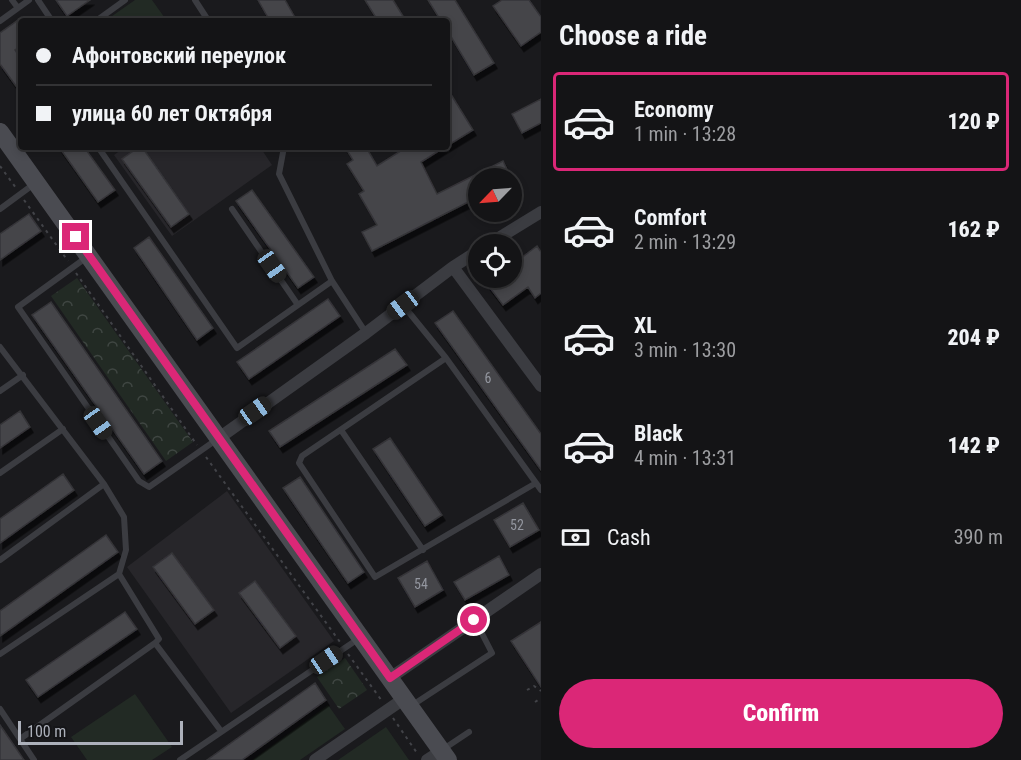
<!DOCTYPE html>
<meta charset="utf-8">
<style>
:root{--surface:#141416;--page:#1d1d1f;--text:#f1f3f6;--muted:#9d9ea1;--line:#333335;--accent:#db2777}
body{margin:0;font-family:"Roboto Condensed",sans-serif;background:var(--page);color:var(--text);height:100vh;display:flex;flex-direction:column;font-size:22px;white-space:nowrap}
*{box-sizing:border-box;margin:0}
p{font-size:20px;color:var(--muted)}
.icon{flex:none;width:33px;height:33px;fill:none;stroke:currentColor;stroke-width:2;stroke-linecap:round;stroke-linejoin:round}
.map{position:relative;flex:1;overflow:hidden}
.panel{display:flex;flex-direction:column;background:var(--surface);width:480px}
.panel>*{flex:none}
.hud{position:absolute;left:18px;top:18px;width:432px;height:132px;border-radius:6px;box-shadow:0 3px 9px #0003,0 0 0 2px var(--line);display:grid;align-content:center;height:132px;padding:0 18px;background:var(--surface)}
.needle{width:39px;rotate:245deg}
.controls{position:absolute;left:468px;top:168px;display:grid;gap:12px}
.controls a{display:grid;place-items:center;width:54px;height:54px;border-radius:50%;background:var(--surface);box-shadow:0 3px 9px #0003,0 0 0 2px var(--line);font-size:30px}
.scale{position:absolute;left:18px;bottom:15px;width:165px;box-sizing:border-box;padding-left:6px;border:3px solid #adb1bb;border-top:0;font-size:16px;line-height:21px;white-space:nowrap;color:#adb1bb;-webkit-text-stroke:4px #151518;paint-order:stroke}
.end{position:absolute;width:27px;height:27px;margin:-14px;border:8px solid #db2777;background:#fff;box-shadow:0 0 0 3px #fff}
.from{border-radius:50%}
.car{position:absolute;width:18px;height:36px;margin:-18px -9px;border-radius:8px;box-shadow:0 0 4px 2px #0007;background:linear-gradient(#222 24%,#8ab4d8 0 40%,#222 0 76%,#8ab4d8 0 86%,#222 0)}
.hud b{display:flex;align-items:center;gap:21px;height:57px;font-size:22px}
.hud b+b{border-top:2px solid var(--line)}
.hud i{width:15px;height:15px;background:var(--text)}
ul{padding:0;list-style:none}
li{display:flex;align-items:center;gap:18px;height:99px;margin:0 12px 9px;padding:0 6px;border:3px solid transparent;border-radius:6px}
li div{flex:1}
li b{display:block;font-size:22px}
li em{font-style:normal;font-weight:800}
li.active{border-color:var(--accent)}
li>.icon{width:54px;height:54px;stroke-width:1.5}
h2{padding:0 18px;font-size:27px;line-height:72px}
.pay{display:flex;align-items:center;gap:15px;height:66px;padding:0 18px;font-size:22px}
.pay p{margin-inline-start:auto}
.cta{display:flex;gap:12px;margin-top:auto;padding:12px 18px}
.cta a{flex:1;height:69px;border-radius:36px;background:var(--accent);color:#fff;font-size:24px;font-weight:800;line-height:69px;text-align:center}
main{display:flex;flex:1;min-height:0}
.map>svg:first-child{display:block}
.built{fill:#27262a}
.forest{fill:url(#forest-crowns)}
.green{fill:#222a24}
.building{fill:#45454a;stroke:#353438;stroke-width:1.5;filter:url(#shadow)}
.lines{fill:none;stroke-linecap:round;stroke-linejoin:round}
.path{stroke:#424348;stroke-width:2;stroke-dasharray:3 4.5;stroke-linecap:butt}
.service{stroke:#3b3c41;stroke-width:6}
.minor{stroke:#3b3c41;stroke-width:12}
.secondary{stroke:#4a4b51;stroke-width:18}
.route{stroke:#db2777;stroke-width:8}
.labels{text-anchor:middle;stroke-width:4.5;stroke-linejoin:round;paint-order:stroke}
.number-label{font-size:14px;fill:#93969f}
</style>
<main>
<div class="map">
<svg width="541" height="760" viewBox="0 0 541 760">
<defs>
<pattern id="forest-crowns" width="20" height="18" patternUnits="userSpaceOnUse" patternTransform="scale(1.5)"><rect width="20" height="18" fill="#222a24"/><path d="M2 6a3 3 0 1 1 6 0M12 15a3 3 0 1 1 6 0" fill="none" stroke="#3f4642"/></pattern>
<filter id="shadow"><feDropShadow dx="3" dy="5.5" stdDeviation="0" flood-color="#0009"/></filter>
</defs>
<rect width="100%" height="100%" fill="#1a1a1d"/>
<path class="built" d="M125 147H260L272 165 172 236 114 155Z
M227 491 334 641 231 713 127 567Z"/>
<path class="forest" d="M77 278 193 442 166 461 51 296Z
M345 658 367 690 339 709 317 677Z"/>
<path class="green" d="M135 0H152L167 21H105Z
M135 694 172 747 152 760H87L71 737Z
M328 705 345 729 300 760H252Z
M386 727 409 760H338Z"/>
<path class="building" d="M56 0H90L67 16Z
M258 0H285L297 21H270Z
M365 0H393L406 21H378Z
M428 0H455L494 63 474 75 447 30V21H441Z
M502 0H529L541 17V32L521 46 493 6Z
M21 18V46L15 50 21 59V93L0 64V33Z
M447 88 473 130 447 146Z
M541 99V123L522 133 512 114Z
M59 147H84L115 190 98 202Z
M139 147H142L189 214 171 227 122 159Z
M345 147H366L377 166 407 147H445L421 162 437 194 503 161 511 178H478V197L372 251 362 232 377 225 359 194 364 191 347 164 353 160Z
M252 190 314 277 298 288 236 201Z
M29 214 41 231 0 260V234Z
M149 237 213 328 197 340 134 248Z
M537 246 541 252V293L535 298 528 287 503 305 487 284 495 278H512V265Z
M328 299 340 316 249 379 237 362Z
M51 302 162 461 144 474 32 315Z
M453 311 541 434V470L435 323Z
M395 349 407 365 280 447 269 431Z
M20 411 30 427 0 448V425Z
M390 438 442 515 425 526 373 449Z
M63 474 74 490 0 543V519Z
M300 477 364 572 348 583 283 488Z
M523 503 539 530 510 547 494 520Z
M106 535 118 552 0 636V611Z
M172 553 214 610 195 624 153 567Z
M499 556 509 575 465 600 454 582Z
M427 561 443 590 415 607 398 578Z
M255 581 296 636 280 648 239 593Z
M125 612 137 629 38 697 26 680Z
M541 622V687L511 641Z
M315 683 326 700 242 760H207Z
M0 725 24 760H0Z"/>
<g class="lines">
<path class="path" d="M0 166 16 188
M24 200 68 261
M76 273 197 445
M206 457 340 642
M348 654 382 701
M527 690 534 686 541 691
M535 702 541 698
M393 718 417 753"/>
<path class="service" d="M12 0 18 8
M38 0 52 21
M195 0 206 17 201 21
M0 21 29 0
M96 21 125 0
M98 147 237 348 332 281
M284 147 279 174 332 281 366 333
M0 209 34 184
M232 209 298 305
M87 257 18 307 139 481 149 487 216 440
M403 305 446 358 541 490
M0 347 104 484 124 517 126 550 119 574 159 639 155 643 221 731
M446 358 302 456 299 463 375 577 536 483
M0 391 23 375
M341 430 423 550
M0 473 63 429
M0 560 104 484
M0 654 119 574
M411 706 492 653 475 620
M0 709 34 760
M20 739 155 643
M442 750 469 732
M180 760 358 639"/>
<path class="minor" d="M489 244 541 212
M453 267 541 386
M219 438 366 333 453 267 478 251
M390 678 541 574
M315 760 405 698
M427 760 441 751"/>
<path class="secondary" d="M0 132 448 760"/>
</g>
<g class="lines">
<path class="route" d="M76 237 390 678 474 620"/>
</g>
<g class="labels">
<g class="number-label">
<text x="488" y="383">6</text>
<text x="517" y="530">52</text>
<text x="421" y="589">54</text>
</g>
</g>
</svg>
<div class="controls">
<a><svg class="needle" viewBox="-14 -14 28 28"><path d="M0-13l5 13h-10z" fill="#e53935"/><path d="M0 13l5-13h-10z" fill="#9d9ea1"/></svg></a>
<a><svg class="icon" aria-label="locate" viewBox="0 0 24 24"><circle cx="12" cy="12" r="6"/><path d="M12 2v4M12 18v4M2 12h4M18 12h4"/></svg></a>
</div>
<div class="scale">100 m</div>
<i class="end from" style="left:474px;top:620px"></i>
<i class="end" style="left:76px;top:237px"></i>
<i class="car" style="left:272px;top:266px;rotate:145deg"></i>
<i class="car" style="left:403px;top:305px;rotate:233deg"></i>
<i class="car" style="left:255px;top:411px;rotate:55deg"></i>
<i class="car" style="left:98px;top:423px;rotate:145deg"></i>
<i class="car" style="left:326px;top:660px;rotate:56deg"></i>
<div class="hud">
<b><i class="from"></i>Афонтовский переулок</b>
<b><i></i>улица 60 лет Октября</b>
</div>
</div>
<section class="panel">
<h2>Choose a ride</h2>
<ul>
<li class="active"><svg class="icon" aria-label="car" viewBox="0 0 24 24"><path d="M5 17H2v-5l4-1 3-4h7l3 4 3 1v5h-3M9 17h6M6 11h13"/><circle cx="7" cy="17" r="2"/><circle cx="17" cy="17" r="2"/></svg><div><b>Economy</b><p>1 min · 13:28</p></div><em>120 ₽</em></li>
<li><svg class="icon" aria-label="car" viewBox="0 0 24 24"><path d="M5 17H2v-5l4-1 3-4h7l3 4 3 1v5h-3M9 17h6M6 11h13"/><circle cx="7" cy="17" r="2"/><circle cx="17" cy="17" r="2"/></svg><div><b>Comfort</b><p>2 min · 13:29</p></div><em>162 ₽</em></li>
<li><svg class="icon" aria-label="car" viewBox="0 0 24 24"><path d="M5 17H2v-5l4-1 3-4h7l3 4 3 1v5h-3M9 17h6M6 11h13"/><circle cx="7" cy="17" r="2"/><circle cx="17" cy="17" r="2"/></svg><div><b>XL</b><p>3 min · 13:30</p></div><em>204 ₽</em></li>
<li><svg class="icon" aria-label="car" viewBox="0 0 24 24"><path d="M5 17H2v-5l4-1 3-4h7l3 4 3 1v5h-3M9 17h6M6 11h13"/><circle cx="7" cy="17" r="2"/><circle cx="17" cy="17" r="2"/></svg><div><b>Black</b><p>4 min · 13:31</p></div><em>142 ₽</em></li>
</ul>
<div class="pay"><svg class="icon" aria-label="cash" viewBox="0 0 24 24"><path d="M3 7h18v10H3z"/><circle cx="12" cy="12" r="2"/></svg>Cash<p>390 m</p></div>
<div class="cta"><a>Confirm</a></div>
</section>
</main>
